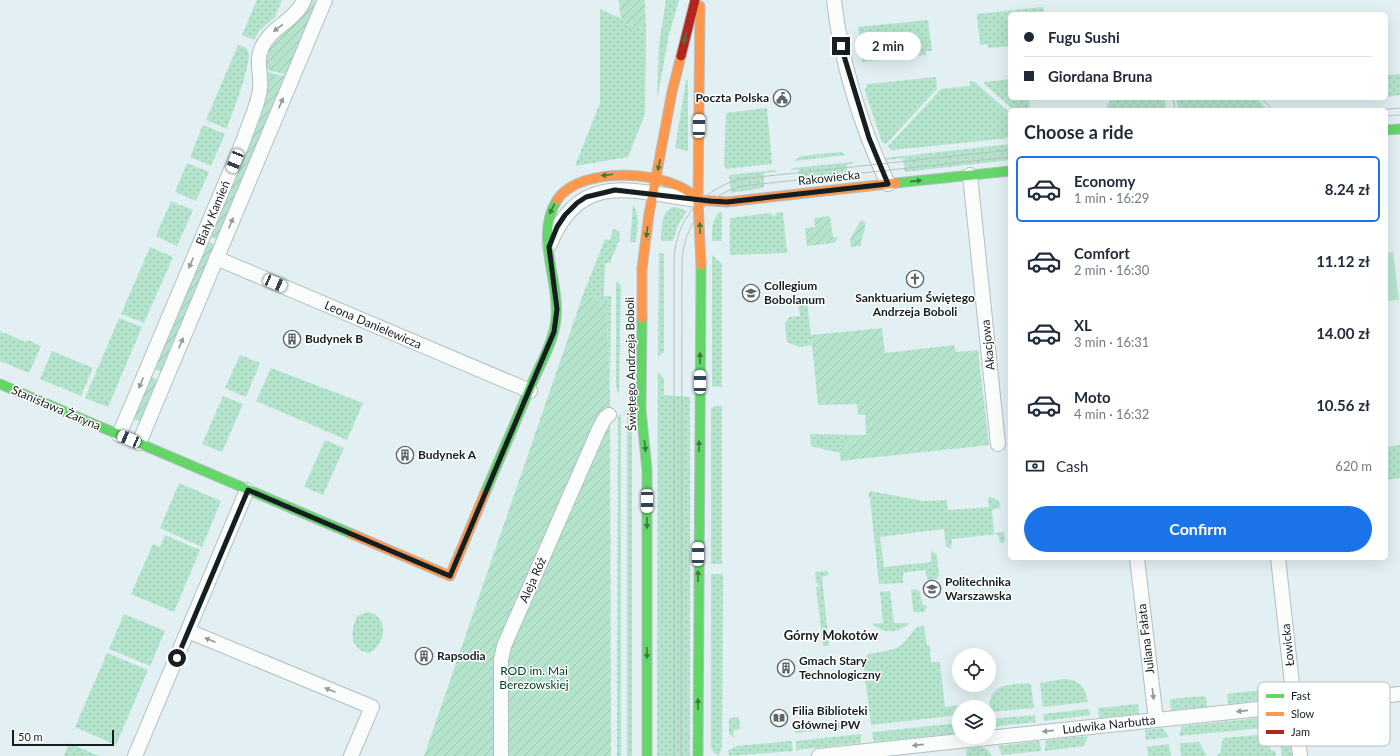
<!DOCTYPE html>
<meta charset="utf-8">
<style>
:root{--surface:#fff;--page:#f2f2f3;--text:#1f2937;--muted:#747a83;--line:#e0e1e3;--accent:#1a73e8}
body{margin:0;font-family:Lato,sans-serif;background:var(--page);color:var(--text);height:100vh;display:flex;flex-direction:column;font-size:15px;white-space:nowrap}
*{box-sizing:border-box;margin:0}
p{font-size:13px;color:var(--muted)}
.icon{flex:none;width:22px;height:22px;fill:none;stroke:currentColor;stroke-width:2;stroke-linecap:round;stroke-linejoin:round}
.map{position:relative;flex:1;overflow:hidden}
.drawer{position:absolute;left:1008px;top:108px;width:380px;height:452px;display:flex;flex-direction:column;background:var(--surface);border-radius:6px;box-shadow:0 4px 16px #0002}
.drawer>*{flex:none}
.banner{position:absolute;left:1008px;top:12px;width:380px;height:88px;border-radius:6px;box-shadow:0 4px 16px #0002;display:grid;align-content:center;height:88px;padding:0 16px;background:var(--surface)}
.tools{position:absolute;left:952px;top:648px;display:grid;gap:8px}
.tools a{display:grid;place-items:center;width:44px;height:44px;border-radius:50%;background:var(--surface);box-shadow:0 4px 16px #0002;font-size:20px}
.scale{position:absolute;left:12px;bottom:10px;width:102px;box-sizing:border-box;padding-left:4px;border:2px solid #151e20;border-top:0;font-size:11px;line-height:14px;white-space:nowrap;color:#151e20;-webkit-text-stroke:3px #fff;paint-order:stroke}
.end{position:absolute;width:18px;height:18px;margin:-9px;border:5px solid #151e20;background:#fff;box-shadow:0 0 0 2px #fff}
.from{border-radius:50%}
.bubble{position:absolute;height:28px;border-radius:14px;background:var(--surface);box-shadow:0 4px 16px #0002;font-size:13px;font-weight:700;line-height:28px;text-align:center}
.car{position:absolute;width:12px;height:24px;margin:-12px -6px;border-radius:5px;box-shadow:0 0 3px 1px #0007;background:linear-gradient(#fff 24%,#345 0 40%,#fff 0 76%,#345 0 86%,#fff 0)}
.banner b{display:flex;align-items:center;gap:14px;height:38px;font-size:15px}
.banner b+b{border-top:1px solid var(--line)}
.banner i{width:10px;height:10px;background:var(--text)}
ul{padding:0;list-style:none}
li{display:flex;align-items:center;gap:12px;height:66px;margin:0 8px 6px;padding:0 8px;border:2px solid transparent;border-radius:6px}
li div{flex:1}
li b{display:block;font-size:15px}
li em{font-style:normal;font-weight:700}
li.current{border-color:var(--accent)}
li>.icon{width:36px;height:36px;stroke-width:1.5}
h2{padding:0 16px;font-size:18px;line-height:48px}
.pay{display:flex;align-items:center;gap:10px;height:44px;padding:0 16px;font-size:15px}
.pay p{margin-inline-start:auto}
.cta{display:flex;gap:8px;margin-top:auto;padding:8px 16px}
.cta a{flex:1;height:46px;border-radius:24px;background:var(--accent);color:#fff;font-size:16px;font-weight:700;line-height:46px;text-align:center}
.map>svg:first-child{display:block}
.grass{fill:url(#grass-dots)}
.garden{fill:url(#garden-furrows)}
.pitch{fill:#b4e4cc}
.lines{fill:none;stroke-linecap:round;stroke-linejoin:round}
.street-casing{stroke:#b4bec1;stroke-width:16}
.fast-casing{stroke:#b4bec1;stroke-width:11}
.slow-casing{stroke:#b4bec1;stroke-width:11}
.jam-casing{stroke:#b4bec1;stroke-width:11}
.street{stroke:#fbfdfd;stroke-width:14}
.fast{stroke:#63d668;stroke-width:9}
.slow{stroke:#ff974d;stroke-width:9}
.jam{stroke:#b3261e;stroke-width:9}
.tram{stroke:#bbbfbf;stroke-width:1}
.oneway{fill:#94999a}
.oneway2{fill:#3c7a44}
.route{stroke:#151e20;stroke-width:5}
.labels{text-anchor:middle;stroke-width:3;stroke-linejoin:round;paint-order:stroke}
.poi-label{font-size:12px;font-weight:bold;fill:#151e20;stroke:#fff;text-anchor:start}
.street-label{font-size:12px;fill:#151e20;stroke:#fff}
.park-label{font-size:12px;fill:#024225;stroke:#fff}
.neighbourhood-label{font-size:13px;font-weight:bold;fill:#151e20;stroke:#fff}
.key{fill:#fff;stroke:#b9bcbc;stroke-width:1}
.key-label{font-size:11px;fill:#151e20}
</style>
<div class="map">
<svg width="1400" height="756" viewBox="0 0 1400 756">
<defs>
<pattern id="grass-dots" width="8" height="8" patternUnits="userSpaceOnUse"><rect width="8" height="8" fill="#b4e4cc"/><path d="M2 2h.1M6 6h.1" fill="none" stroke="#9ac3af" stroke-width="1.8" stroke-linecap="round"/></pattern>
<pattern id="garden-furrows" width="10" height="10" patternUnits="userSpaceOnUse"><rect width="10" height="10" fill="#b4e4cc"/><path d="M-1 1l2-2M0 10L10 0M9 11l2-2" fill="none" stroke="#9ac3af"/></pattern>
</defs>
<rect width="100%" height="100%" fill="#e2f0f3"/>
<path class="grass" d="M257 0H282L275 17 260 30 254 39H251L242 35Z
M666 0H679L669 35 657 100 659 44Z
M1043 7 1044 14H1010V46L988 48 987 44 980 45 977 14Z
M600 9 620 18 626 25 646 28 645 114 628 157 575 166 600 103Z
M928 20 932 51H926V55L862 62 858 27Z
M238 45C242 46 247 47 248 51 253 62 231 115 227 129L206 120Z
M1386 73 1392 75 1400 74V95L1386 97Z
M936 77 937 89 886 144 882 142 865 91 867 84Z
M1010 79V98H1029L1030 110H1014L984 84V82Z
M686 80H688V151L675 148Z
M970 81 975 82 1010 113V138L892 150 888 146 941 89 970 86Z
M1112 98H1164L1167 110H1108L1107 106Z
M1176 98H1257L1267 110H1179Z
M767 108 772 164 726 169 724 165 726 113Z
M203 125 225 134 211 166 190 157Z
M1010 144V160L905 172 903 158 887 160 886 158Z
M841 152 846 155 794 161 801 156Z
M853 162V164L846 165 847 177 800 182 798 169 790 170 793 168Z
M187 163 209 172 196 201 175 192Z
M777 170 776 172 764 173V186L763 188 731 193 729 175Z
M171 201 193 210 177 246 156 236Z
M633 205C641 216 637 230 636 242H630Z
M675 207 687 211 678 225 673 241H661C662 230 660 209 675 207Z
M722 211V241H712C712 229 711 218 722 211Z
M783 212 787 253 730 255V218L771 213 772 216 776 215V213Z
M613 229 619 231 620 241 618 242C617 250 611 255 611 263H605L604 296H611L610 386 606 304 584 292 605 239 610 240Z
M150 247 173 257 144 323 121 314Z
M659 253 664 254V352L658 357Z
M712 255 722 264V387L712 386Z
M616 281 621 285 619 394 616 387Z
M807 301 812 345 799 347 787 342 785 324 789 317 800 316 798 302Z
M119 318 142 327 108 407 85 398Z
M0 331 26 342 28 340 41 346 29 373 0 361Z
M52 351 93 368 81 396 40 379Z
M240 355 260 363 246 397 225 388Z
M271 368 363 403 347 440 256 401Z
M658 372 664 378V395L690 397V756H657Z
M223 396 243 404 222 452 202 444Z
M715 406H722V564H711V408Z
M621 414V756H617L618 416Z
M627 414H632V756H627Z
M810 434 857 435 839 450V453L811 446Z
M325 440 344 448 323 495 304 487Z
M1400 445V478L1386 480V447Z
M179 483 221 501 202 547 160 528Z
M870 491 923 501 947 500 948 510 989 507 988 497C994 497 1000 500 1001 507L992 510 994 533 1004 532 1005 541 1003 543H1000L998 534 952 539 951 549 946 546 944 529 880 537 884 567 931 562V553L932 551 937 555 939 575 937 579 928 581 925 570 903 573V583L879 584 870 498 868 497Z
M165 535 200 550 174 612 131 594 153 544 160 547Z
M827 571 829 575 822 577 829 646H823L816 587H819L818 583H816L815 572Z
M711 574H723L722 747 719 756 714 753 711 748Z
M916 589 920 592 922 603 927 607 924 612H915L913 609 911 590Z
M890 591 894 623H910C897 633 886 635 872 624L883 623 880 592Z
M369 612C390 618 385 644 370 653 349 650 350 632 357 616Z
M124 614 165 631 150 666 109 649Z
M924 626 927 646 930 645 931 662H940L945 707 962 705V707H959V715L871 725 863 661 868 654C896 649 899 652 916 627Z
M107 653 148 670 116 745 75 727Z
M1064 679C1079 679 1086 688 1088 702L1043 707 1040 683Z
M1028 683 1031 685 1034 708 990 712C987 684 1007 685 1028 683Z
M1273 689 1274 699 1228 704 1227 694Z
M1204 696 1206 697 1207 707 1171 710 1170 699Z
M1138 704 1139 714 1099 718 1098 708Z
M1089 709 1090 715 1044 721 1043 714Z
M1035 715 1036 722 991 727V719Z
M1276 716V723L1273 727 1179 736 1182 726Z
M739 717 740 729 734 730 733 735 735 738 729 734V718Z
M860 719 861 726 795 733V728Z
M959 723V733L874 742 872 732Z
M1162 728 1169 737 1146 740 1145 730Z
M1284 732H1289L1292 756H1282L1280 741Z
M861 734V743L796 750V741Z
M1269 734 1270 750 1275 751 1276 756H1216L1221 752 1222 741 1224 738Z
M1088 736 1084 746 1045 751 1046 740Z
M790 741 792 742 793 751 729 756 728 750 737 746Z
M1038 741 1040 743 1041 751 1002 755 998 746Z
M1199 742 1207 756H1181L1180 743Z
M69 743 99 756H64Z
M1169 744 1171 756H1148L1147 747Z
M981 747 988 750 992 756H966V751L969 748Z"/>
<path class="garden" d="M310 0H314L317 3 287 75 264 69 265 50Z
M619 0H645L646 28C622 25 620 25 619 0Z
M264 71 287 77 218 240 209 236Z
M830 216 833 237H838L837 240 834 243 807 246 805 228 815 227 814 218Z
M860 221H865C866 231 861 237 861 246L851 247 850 240Z
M206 241 216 245 162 371 156 370 154 368Z
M584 292 606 304 610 391 611 756H424Z
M882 328 885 353 954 345 956 352 978 350 989 445 841 461 839 450 857 435H866L865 415H858L857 404 818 405 811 335Z
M149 377 154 378 158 381 141 422 131 418Z"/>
<path class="pitch" d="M1393 252 1399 300 1386 301V253Z"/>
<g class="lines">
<defs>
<path id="street" d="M834 0C841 63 861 126 888 184
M970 175 998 444
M550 244C580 169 634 192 698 200
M216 258 530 391
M119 435 244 139C249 123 258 106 260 89 262 75 255 61 262 47 271 27 295 21 304 0
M139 443 325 0
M1137 558 1156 720
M1278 558 1300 756
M188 631 372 707 351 756
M135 756 247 490
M501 756V660L504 646 599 429 605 418 609 415
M819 756 1400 694"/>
<path id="fast" d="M1386 130 1400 129
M896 183 1010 171
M642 318 641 410 647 470V756
M0 384 352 534
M485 493C501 456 517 418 533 381 542 361 554 340 556 319 560 279 534 237 557 200
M698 756 701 265"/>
<path id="slow" d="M700 6 698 200 701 265
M557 200C581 164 673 170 698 200
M698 200 727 202 896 183
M642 318V269L649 214 672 92 681 56
M352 534 450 576 485 493"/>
<path id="jam" d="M681 56 695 0"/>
</defs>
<use href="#street" class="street-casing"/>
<use href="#fast" class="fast-casing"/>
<use href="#slow" class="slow-casing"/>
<use href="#jam" class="jam-casing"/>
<use href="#street" class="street"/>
<use href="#fast" class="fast"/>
<use href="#slow" class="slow"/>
<use href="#jam" class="jam"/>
<path class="tram" d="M1173 98 1175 110
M1261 98 1273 110
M1377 110 1400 108
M1386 116 1400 115
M674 756V259C676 219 702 190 740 179L1010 150
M681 756 682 260C685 223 707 195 742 186L1010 157"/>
</g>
<defs><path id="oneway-solid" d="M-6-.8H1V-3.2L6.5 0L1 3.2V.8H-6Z"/></defs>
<g class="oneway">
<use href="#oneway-solid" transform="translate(278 28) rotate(143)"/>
<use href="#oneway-solid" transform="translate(281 103) rotate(-67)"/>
<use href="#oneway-solid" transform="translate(231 223) rotate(-67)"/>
<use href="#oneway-solid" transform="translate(191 263) rotate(113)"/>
<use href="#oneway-solid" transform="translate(181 343) rotate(-67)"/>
<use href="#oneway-solid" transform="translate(141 383) rotate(113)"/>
<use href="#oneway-solid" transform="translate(210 640) rotate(-157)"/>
<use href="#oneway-solid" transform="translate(330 690) rotate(-157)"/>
<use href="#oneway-solid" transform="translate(1153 694) rotate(83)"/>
<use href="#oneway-solid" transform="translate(1242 711) rotate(174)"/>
<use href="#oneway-solid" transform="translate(1048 731) rotate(174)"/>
<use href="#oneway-solid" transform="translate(918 745) rotate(174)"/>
</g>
<g class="oneway2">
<use href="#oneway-solid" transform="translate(685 38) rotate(104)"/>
<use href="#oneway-solid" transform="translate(659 165) rotate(102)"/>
<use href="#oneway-solid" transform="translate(607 175) rotate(173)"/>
<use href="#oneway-solid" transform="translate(916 181) rotate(-6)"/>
<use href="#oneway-solid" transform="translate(552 209) rotate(116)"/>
<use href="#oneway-solid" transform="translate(700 228) rotate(-92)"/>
<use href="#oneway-solid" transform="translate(647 232) rotate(97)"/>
<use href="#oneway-solid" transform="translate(700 358) rotate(-90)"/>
<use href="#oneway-solid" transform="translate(645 446) rotate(84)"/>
<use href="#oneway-solid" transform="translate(699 446) rotate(-89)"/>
<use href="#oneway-solid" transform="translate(647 523) rotate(90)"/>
<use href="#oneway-solid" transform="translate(698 576) rotate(-90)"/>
<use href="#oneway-solid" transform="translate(647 653) rotate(90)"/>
<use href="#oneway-solid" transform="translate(698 704) rotate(-90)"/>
</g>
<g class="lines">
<path class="route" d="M177 658 248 490 450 576 554 332 557 309 549 247 557 227 565 215 577 203 586 197 615 190 710 201 727 202 888 184 869 138 841 46"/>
</g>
<defs>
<symbol id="civic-ring" viewBox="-11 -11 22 22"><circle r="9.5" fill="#fff" stroke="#5d686a" stroke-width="1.5"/><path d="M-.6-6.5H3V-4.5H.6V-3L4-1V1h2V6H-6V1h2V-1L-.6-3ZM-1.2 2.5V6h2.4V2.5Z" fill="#5d686a"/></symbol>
<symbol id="church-ring" viewBox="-11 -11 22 22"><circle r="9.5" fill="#fff" stroke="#5d686a" stroke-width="1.5"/><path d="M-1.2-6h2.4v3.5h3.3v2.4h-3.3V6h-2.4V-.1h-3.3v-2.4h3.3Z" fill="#5d686a"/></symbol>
<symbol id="university-ring" viewBox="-11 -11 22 22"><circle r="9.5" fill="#fff" stroke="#5d686a" stroke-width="1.5"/><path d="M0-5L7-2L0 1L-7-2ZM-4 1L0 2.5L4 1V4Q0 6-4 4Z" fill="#5d686a"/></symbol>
<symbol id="building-ring" viewBox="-11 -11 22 22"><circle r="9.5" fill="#fff" stroke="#5d686a" stroke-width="1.5"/><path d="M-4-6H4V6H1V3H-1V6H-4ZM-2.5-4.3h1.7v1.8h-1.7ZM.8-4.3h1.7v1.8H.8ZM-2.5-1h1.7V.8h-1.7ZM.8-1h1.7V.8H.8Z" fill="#5d686a"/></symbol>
<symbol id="library-ring" viewBox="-11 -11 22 22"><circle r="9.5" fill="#fff" stroke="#5d686a" stroke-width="1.5"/><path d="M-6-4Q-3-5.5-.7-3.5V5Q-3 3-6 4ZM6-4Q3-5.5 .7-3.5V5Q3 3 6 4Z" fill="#5d686a"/></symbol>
</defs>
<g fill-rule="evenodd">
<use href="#civic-ring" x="772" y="88" width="20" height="20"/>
<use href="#church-ring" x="905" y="269" width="20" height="20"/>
<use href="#university-ring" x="741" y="283" width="20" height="20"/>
<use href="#building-ring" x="282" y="329" width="20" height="20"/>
<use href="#building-ring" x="395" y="445" width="20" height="20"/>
<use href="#university-ring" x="922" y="579" width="20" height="20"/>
<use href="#building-ring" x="414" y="646" width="20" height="20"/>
<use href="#building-ring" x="776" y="658" width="20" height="20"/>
<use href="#library-ring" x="769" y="708" width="20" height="20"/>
</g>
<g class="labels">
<g class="poi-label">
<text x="769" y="102" text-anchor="end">Poczta Polska</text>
<text x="764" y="290">Collegium<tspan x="764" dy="14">Bobolanum</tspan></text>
<text x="915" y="302" text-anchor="middle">Sanktuarium Świętego<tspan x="915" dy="14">Andrzeja Boboli</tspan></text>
<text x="305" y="343">Budynek B</text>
<text x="418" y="459">Budynek A</text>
<text x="945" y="586">Politechnika<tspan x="945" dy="14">Warszawska</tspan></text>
<text x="437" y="660">Rapsodia</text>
<text x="799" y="665">Gmach Stary<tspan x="799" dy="14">Technologiczny</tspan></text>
<text x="792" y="715">Filia Biblioteki<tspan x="792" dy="14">Głównej PW</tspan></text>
</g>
<g class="street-label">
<text transform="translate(829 178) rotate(-6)" y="4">Rakowiecka</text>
<text transform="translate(213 213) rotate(-67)" y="4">Biały Kamień</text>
<text transform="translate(373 325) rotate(23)" y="4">Leona Danielewicza</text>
<text transform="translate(988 345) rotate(-96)" y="4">Akacjowa</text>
<text transform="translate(631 364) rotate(-91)" y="4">Świętego Andrzeja Boboli</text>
<text transform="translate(56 408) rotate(23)" y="4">Stanisława Żaryna</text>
<text transform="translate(533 580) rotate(-66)" y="4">Aleja Róż</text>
<text transform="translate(1146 639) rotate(-97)" y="4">Juliana Fałata</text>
<text transform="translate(1288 645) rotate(-96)" y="4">Łowicka</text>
<text transform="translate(1109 725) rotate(-6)" y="4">Ludwika Narbutta</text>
</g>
<g class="park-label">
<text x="534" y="675">ROD im. Mai<tspan x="534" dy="14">Berezowskiej</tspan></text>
</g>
<g class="neighbourhood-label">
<text x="831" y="640">Górny Mokotów</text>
</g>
</g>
<rect x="1258" y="682" width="132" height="64" rx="6" class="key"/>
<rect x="1266" y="694" width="18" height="4" fill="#63d668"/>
<rect x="1266" y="712" width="18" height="4" fill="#ff974d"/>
<rect x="1266" y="730" width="18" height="4" fill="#b3261e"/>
<g class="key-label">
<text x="1291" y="700">Fast</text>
<text x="1291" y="718">Slow</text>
<text x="1291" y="736">Jam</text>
</g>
</svg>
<div class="tools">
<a><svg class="icon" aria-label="locate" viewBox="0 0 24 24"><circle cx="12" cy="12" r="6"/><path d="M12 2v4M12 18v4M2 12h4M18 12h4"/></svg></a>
<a><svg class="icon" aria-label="layers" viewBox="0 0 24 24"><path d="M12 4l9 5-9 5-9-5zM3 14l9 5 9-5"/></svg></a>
</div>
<div class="scale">50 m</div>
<i class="end from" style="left:177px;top:658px"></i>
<i class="end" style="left:841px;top:46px"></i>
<div class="bubble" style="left:855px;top:32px;width:66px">2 min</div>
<i class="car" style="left:699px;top:126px;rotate:1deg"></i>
<i class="car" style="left:235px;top:161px;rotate:202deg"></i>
<i class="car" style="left:275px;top:283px;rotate:113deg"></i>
<i class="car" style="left:700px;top:382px;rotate:0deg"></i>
<i class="car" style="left:129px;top:439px;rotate:293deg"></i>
<i class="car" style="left:647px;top:501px;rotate:180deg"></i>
<i class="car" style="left:698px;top:554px;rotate:1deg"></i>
<div class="banner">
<b><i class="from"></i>Fugu Sushi</b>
<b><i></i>Giordana Bruna</b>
</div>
<section class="drawer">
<h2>Choose a ride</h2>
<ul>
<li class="current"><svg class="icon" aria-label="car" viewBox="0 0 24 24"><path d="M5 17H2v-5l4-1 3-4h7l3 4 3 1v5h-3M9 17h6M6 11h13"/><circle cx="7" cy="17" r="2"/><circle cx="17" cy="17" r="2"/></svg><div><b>Economy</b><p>1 min · 16:29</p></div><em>8.24 zł</em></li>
<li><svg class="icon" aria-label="car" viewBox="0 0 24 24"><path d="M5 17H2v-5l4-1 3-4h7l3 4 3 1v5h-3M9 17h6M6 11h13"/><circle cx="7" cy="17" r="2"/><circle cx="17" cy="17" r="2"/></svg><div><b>Comfort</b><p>2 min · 16:30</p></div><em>11.12 zł</em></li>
<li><svg class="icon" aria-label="car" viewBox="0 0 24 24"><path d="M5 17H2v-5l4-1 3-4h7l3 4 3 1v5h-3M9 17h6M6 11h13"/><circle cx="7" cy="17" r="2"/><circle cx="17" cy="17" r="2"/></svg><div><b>XL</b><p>3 min · 16:31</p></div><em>14.00 zł</em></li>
<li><svg class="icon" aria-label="car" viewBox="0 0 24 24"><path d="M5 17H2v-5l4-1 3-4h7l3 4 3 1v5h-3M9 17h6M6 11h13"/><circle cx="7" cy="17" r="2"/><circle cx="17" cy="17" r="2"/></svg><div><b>Moto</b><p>4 min · 16:32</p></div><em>10.56 zł</em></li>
</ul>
<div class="pay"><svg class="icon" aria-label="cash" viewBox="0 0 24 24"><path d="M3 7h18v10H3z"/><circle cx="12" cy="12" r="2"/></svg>Cash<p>620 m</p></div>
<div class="cta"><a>Confirm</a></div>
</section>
</div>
